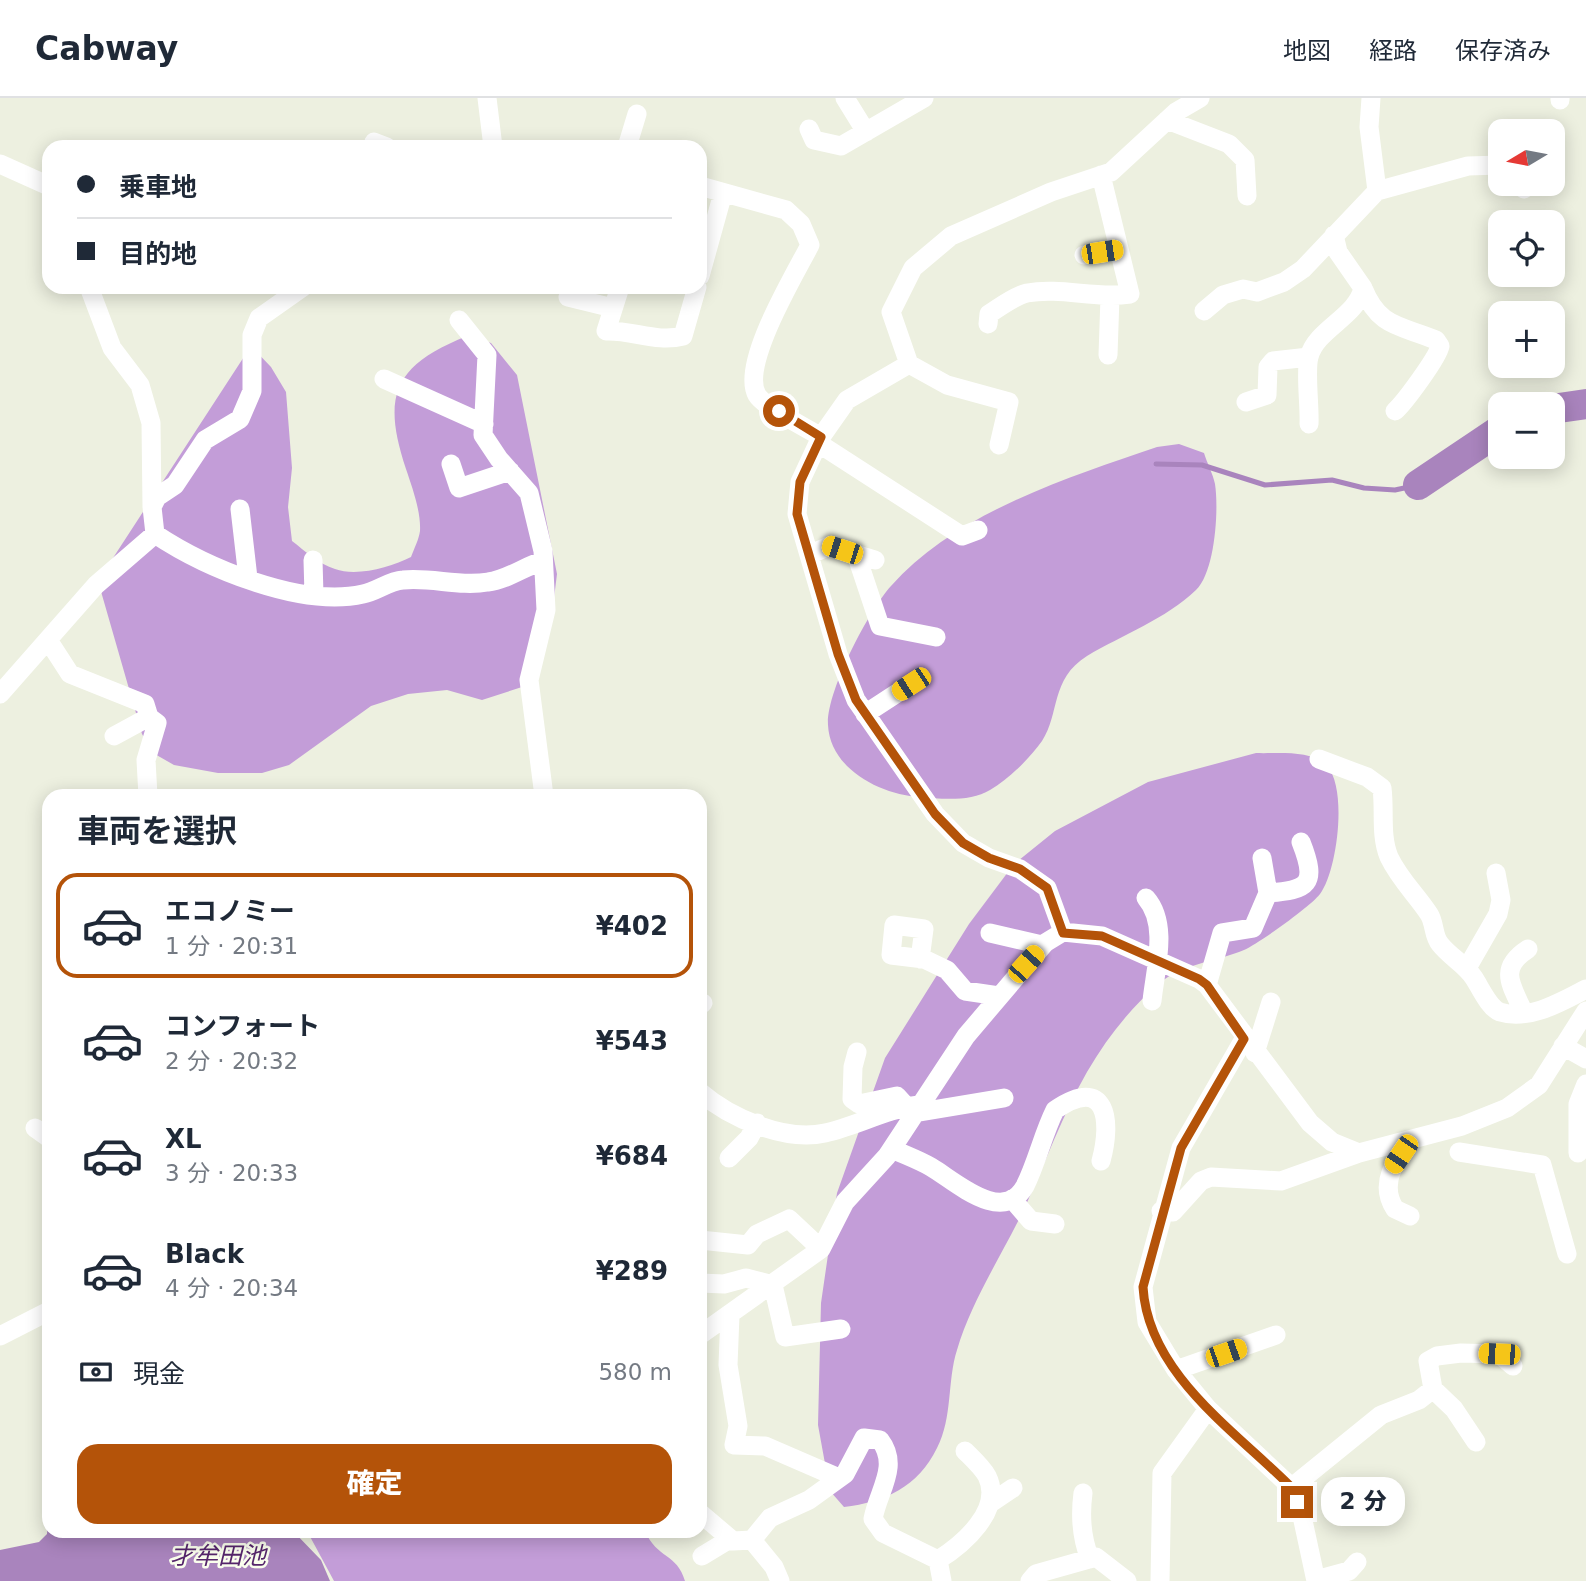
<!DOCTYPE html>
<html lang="ja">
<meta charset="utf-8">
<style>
:root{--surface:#fff;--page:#f2f2f3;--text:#1f2937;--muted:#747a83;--line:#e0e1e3;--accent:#b45309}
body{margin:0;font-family:"DejaVu Sans","Noto Sans JP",sans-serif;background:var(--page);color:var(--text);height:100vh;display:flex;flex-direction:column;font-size:26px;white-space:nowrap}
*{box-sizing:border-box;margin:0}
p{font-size:23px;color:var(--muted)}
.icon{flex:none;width:38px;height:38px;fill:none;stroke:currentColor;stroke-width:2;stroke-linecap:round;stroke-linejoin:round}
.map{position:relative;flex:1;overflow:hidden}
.side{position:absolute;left:42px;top:691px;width:665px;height:749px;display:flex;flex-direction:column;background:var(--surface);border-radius:21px;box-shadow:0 4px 18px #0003}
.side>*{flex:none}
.top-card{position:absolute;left:42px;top:42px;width:665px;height:154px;border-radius:21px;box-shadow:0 4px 18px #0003;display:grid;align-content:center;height:154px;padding:0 35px;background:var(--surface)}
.needle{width:46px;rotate:260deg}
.fabs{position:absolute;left:1488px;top:21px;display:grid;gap:14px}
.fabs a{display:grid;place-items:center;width:77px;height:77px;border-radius:14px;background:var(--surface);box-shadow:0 4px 18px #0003;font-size:35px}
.end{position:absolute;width:32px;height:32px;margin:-16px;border:9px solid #b45309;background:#fff;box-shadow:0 0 0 4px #fff}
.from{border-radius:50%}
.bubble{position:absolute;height:49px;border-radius:21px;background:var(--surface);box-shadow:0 4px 18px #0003;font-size:23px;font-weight:800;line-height:49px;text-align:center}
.car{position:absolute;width:21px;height:42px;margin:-21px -10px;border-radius:9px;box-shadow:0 0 5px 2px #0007;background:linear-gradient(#f5c518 24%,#345 0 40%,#f5c518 0 76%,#345 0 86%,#f5c518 0)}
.top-card b{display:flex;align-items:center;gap:24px;height:66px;font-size:26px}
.top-card b+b{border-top:2px solid var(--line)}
.top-card i{width:18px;height:18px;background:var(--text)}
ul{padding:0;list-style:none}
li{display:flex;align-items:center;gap:21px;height:105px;margin:0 14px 10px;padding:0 21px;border:4px solid transparent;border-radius:21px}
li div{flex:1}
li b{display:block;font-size:26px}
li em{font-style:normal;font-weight:800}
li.selected{border-color:var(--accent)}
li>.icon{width:63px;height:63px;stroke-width:1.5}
h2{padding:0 35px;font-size:32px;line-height:84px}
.pay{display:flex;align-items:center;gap:18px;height:77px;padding:0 35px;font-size:26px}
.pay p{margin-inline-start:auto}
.primary-button{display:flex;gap:14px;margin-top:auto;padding:14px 35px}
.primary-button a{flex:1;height:80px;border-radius:21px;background:var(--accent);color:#fff;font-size:28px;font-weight:800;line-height:80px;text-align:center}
header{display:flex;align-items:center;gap:42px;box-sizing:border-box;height:98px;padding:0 35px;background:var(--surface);border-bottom:2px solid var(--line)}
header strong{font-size:33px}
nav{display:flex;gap:38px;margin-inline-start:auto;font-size:24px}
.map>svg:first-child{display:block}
.forest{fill:#c39dd8}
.water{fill:#a984bd}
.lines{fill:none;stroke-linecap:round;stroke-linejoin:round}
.stream{stroke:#a984bd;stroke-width:5}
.river{stroke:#a984bd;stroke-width:30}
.minor{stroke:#fff;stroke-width:19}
.route{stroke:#b45309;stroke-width:9}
.labels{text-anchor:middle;stroke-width:5;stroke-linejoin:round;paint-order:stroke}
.water-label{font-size:24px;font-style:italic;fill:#55256b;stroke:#fafeed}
</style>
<header>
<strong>Cabway</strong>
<nav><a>地図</a><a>経路</a><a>保存済み</a></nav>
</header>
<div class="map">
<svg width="1586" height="1483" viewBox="0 0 1586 1483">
<rect width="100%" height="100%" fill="#edf0e0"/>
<path class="forest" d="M467 238 491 245 517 277 557 476 551 524 522 589 482 602 447 592 408 596 371 608 289 667 262 675H218L174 667 153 655 142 636 98 483 251 248 271 269 286 294 292 370 288 409 292 443C305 453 319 466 335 471 357 479 391 469 411 459 414 451 419 441 420 433 421 413 412 389 406 371 381 296 395 267 467 238Z
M1179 346 1204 355C1207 365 1213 376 1215 386 1219 412 1215 474 1196 492 1166 521 1122 537 1087 558 1050 581 1060 616 1042 643 1029 661 1009 681 990 692 971 704 941 701 920 699 881 697 830 671 828 627 826 594 869 512 891 488 957 414 1067 380 1157 349Z
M1256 655C1277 656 1311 651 1327 668 1348 691 1337 774 1320 796 1310 809 1259 845 1244 852 1218 863 1182 866 1160 885 1130 910 1107 940 1087 974 1062 1018 1046 1063 1025 1109 1003 1156 972 1201 957 1252 947 1283 953 1319 937 1350 918 1389 885 1404 844 1409L830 1393 818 1327 821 1205 837 1095 885 960 969 826 1014 766 1055 733 1148 684Z
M307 1433 355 1436 360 1433H645C657 1461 677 1455 685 1483H334Z"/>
<path class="water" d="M49 1409V1433H293L321 1462 330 1483H0V1452L39 1444 47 1436Z"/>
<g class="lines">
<path class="stream" d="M1156 366 1202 367 1265 387 1332 382 1364 390 1395 392 1418 387"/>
<path class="river" d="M1552 311 1586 306
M1418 387 1500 332"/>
<path class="minor" d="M487 0 493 49
M845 0 866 34
M1371 0 1369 29 1377 93
M1560 2V0
M1167 22 1229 46 1245 62 1247 98
M809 31 814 42 841 48 924 0
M374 44 387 49
M627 49 637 16
M0 66 49 88
M1522 86 1524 91
M700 88 786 112 801 126 810 147C794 178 740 267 757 297 764 309 807 330 821 339
M1084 157 1119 151
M700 178 723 95
M89 189 112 250 140 287 151 325 152 409
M303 189 259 220 252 237V293L240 321 205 342 175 387 157 399 152 409 155 436C206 470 301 510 363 496 377 493 389 483 403 482 432 479 459 489 488 484 507 482 525 468 543 463
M620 189 606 233C633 232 657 245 683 238L697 189
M1363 190C1379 230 1400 227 1436 242L1440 248C1438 259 1405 304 1395 313
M568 199 613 210
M1204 213 1223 197 1243 191 1257 194 1284 184 1303 171 1377 93 1468 68 1500 67
M459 222 487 257 483 337 499 361 529 395 543 453 546 512 529 582 544 698
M988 226 989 216C1000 209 1014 198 1027 195 1061 189 1096 201 1130 196L1101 77
M1108 257 1110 199
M909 266 947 287 1009 304 999 347
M384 281 484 326
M1246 304 1267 297 1268 269 1273 263 1309 259
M1309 326C1310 309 1305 273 1309 259 1316 231 1357 219 1363 190L1338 154 1334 137
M818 345 962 438 978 432
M451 366 459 390 510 373
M240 411 248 480
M856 456 880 528 936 539
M809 457 829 448 875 462
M313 462 314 497
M48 542 70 576 145 606 149 619 114 638
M0 596 96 487 155 436
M865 616 911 586
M1319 661 1367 679 1382 690C1385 713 1380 737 1389 759 1400 782 1416 796 1429 816 1435 825 1433 838 1440 846 1450 859 1465 866 1474 880 1480 889 1489 910 1500 914 1529 923 1561 904 1586 891
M148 698 146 662 157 625 149 619
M1268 795C1308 792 1318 787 1301 744
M1146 800C1169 826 1155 872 1152 903
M1063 834 1047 790 1020 771 989 760 963 745 935 716 856 602 838 556 797 416 800 384 821 339 847 302 909 266 891 214 913 170 951 138 1051 94 1111 74 1176 14 1200 0
M990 835 1042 847
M920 861 924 831 894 827 891 857 924 861 947 872 965 893 999 898
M1467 870 1498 816 1501 802 1496 775
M1207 887 1222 835 1253 830 1268 795 1262 760
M700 907 703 905
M1524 915C1512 888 1497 871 1528 851
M1244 941 1181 1050 1143 1189 1147 1224 1176 1272 1208 1311 1290 1388 1302 1418 1316 1483
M1563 948 1586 961
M857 954 853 969 852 1001 859 1006 897 998 906 1008
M1255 955 1271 904
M700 994C730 1020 785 1044 825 1035 857 1028 886 1011 919 1007
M914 1015 1004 1000
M35 1030 49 1040
M892 1051C905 1057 919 1062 931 1069 955 1083 1003 1128 1025 1088 1037 1064 1043 1036 1055 1012 1107 976 1112 1023 1101 1063
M1459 1054 1542 1067 1567 1156
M1578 1055V1006L1586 986
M729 1060 749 1040 757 1025
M1012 1101 1031 1123 1055 1126
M1161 1113 1173 1114 1201 1083 1211 1079 1281 1083 1359 1055 1462 1028 1507 1010 1539 987 1586 913
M1410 1118 1395 1111C1378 1085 1396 1062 1412 1041
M700 1142 748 1147 757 1136 789 1121 821 1151
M700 1185 724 1186 746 1180 773 1187 785 1239 841 1231
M730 1217 728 1267 738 1328 734 1347 765 1348 839 1380
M700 1237 821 1151 845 1104 887 1058 966 938 1045 845 1063 834 1102 838 1199 881 1207 887 1310 1025 1332 1044 1359 1055
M0 1238 49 1213
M1176 1272 1276 1237
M1433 1291 1454 1311 1476 1344
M1291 1390 1381 1317 1419 1302 1433 1291 1428 1263 1437 1258 1461 1255 1499 1256 1513 1268
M1083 1395C1080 1418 1081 1439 1090 1461
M989 1406 1013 1390
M700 1415 733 1443 752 1442 770 1420 809 1402 845 1376 864 1340 880 1342C900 1368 878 1393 873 1421L883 1435 938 1462
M752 1442 774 1469 780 1483
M702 1458 730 1441
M1316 1482 1349 1473 1357 1464
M942 1483 938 1462C962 1447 1004 1412 987 1378 982 1369 972 1360 965 1353
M1030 1483 1036 1476 1096 1459 1127 1483
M1160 1483 1162 1375 1208 1311"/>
</g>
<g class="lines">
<path class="route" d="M779 313 821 339 800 384 797 416 838 556 856 602 935 716 963 745 989 760 1020 771 1047 790 1063 835 1102 838 1199 881 1207 887 1244 941 1181 1050 1143 1189C1148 1275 1234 1332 1290 1388L1297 1404"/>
</g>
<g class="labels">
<g class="water-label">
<text x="218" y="1466">才牟田池</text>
</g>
</g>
</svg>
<div class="fabs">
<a><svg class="needle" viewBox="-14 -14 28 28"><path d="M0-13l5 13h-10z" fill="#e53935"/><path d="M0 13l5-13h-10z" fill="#747a83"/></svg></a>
<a><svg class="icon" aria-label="locate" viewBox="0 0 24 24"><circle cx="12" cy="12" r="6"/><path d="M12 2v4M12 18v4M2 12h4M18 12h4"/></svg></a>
<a>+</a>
<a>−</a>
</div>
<i class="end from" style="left:779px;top:313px"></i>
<i class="end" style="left:1297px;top:1404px"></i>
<div class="bubble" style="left:1321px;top:1379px;width:84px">2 分</div>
<i class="car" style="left:1102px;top:154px;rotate:81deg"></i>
<i class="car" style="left:842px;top:452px;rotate:288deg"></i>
<i class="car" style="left:911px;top:586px;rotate:237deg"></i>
<i class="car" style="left:1026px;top:866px;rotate:42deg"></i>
<i class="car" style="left:1401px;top:1056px;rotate:214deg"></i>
<i class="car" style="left:1226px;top:1255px;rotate:71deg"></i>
<i class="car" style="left:1499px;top:1256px;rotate:272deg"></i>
<div class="top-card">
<b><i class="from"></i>乗車地</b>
<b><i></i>目的地</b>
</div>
<section class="side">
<h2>車両を選択</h2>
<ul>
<li class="selected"><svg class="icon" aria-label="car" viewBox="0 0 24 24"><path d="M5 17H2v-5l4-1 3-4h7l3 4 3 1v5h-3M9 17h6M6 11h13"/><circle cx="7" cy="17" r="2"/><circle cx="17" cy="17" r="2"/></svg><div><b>エコノミー</b><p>1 分 · 20:31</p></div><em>¥402</em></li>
<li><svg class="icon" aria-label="car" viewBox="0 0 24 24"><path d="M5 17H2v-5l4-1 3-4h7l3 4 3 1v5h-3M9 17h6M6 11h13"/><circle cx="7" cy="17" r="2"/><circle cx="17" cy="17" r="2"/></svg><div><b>コンフォート</b><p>2 分 · 20:32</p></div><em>¥543</em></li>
<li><svg class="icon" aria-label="car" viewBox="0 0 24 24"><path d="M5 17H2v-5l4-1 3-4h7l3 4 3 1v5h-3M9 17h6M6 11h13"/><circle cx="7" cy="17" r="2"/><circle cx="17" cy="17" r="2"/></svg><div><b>XL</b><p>3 分 · 20:33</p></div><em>¥684</em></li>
<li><svg class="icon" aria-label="car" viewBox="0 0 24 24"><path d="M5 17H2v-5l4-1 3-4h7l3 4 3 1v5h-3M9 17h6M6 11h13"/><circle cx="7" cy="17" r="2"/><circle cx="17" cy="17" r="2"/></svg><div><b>Black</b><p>4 分 · 20:34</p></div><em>¥289</em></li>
</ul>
<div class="pay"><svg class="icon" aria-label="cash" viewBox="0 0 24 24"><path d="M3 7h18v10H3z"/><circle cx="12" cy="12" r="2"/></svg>現金<p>580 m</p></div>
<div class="primary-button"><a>確定</a></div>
</section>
</div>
